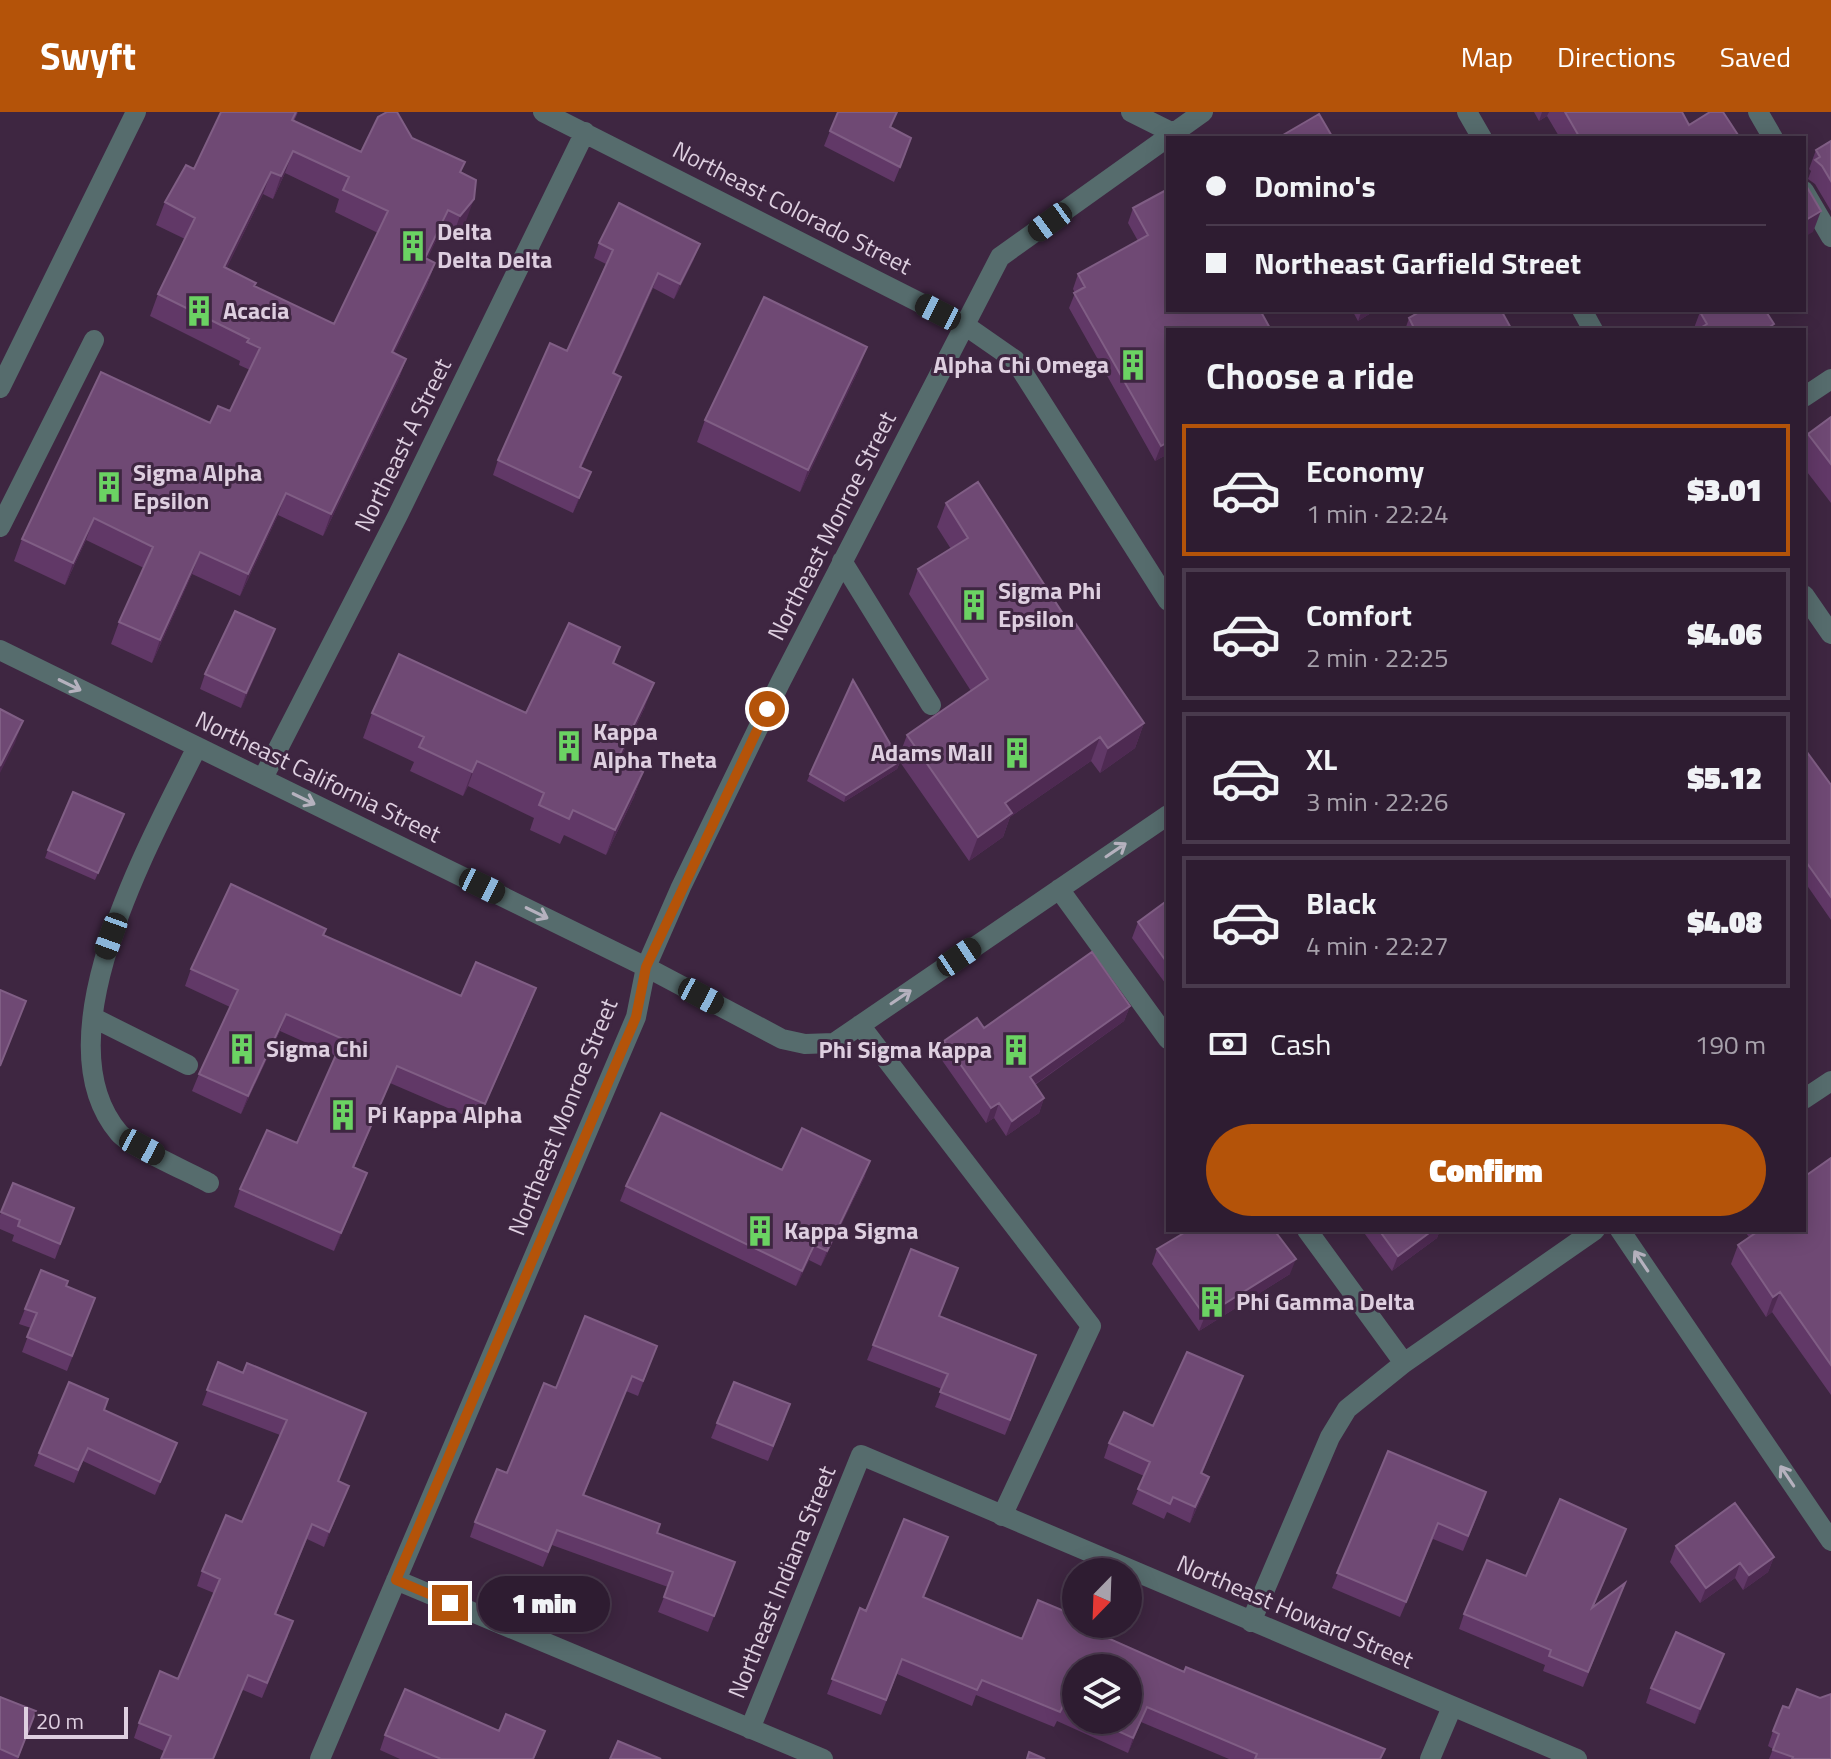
<!DOCTYPE html>
<meta charset="utf-8">
<style>
:root{--surface:#2e1c31;--page:#3a293d;--text:#f1f3f6;--muted:#a7a1ab;--line:#493a4d;--accent:#b45309}
body{margin:0;font-family:"Titillium Web",sans-serif;background:var(--page);color:var(--text);height:100vh;display:flex;flex-direction:column;font-size:30px;white-space:nowrap}
*{box-sizing:border-box;margin:0}
p{font-size:26px;color:var(--muted)}
.icon{flex:none;width:44px;height:44px;fill:none;stroke:currentColor;stroke-width:2;stroke-linecap:round;stroke-linejoin:round}
.map{position:relative;flex:1;overflow:hidden}
.side{position:absolute;left:1166px;top:216px;width:640px;height:904px;display:flex;flex-direction:column;background:var(--surface);border-radius:0px;box-shadow:0 4px 20px #0003,0 0 0 2px var(--line)}
.side>*{flex:none}
.banner{position:absolute;left:1166px;top:24px;width:640px;height:176px;border-radius:0px;box-shadow:0 4px 20px #0003,0 0 0 2px var(--line);display:grid;align-content:center;height:176px;padding:0 40px;background:var(--surface)}
.needle{width:52px;rotate:203deg}
.tools{position:absolute;left:1062px;top:1446px;display:grid;gap:16px}
.tools a{display:grid;place-items:center;width:80px;height:80px;border-radius:50%;background:var(--surface);box-shadow:0 4px 20px #0003,0 0 0 2px var(--line);font-size:40px}
.scale{position:absolute;left:24px;bottom:20px;width:104px;box-sizing:border-box;padding-left:8px;border:4px solid #decfe0;border-top:0;font-size:22px;line-height:28px;white-space:nowrap;color:#decfe0;-webkit-text-stroke:6px #3e2641;paint-order:stroke}
.end{position:absolute;width:36px;height:36px;margin:-18px;border:10px solid #b45309;background:#fff;box-shadow:0 0 0 4px #fff}
.from{border-radius:50%}
.bubble{position:absolute;height:56px;border-radius:28px;background:var(--surface);box-shadow:0 4px 20px #0003,0 0 0 2px var(--line);font-size:26px;font-weight:800;line-height:56px;text-align:center}
.car{position:absolute;width:24px;height:48px;margin:-24px -12px;border-radius:10px;box-shadow:0 0 6px 2px #0007;background:linear-gradient(#222 24%,#8ab4d8 0 40%,#222 0 76%,#8ab4d8 0 86%,#222 0)}
.banner b{display:flex;align-items:center;gap:28px;height:76px;font-size:30px}
.banner b+b{border-top:2px solid var(--line)}
.banner i{width:20px;height:20px;background:var(--text)}
ul{padding:0;list-style:none}
li{display:flex;align-items:center;gap:24px;height:132px;margin:0 16px 12px;padding:0 24px;border:4px solid var(--line);border-radius:0px}
li div{flex:1}
li b{display:block;font-size:30px}
li em{font-style:normal;font-weight:800}
li.active{border-color:var(--accent)}
li>.icon{width:72px;height:72px;stroke-width:1.5}
h2{padding:0 40px;font-size:36px;line-height:96px}
.pay{display:flex;align-items:center;gap:20px;height:88px;padding:0 40px;font-size:30px}
.pay p{margin-inline-start:auto}
.button{display:flex;gap:16px;margin-top:auto;padding:16px 40px}
.button a{flex:1;height:92px;border-radius:48px;background:var(--accent);color:#fff;font-size:32px;font-weight:800;line-height:92px;text-align:center}
header{display:flex;align-items:center;gap:48px;box-sizing:border-box;height:112px;padding:0 40px;background:var(--accent);color:#fff}
header strong{font-size:38px}
nav{display:flex;gap:44px;margin-inline-start:auto;font-size:28px}
.map>svg:first-child{display:block}
.lines{fill:none;stroke-linecap:round;stroke-linejoin:round}
.minor{stroke:#566c6d;stroke-width:20}
.wall{fill:#613867;fill-rule:evenodd}
.shaded-wall{fill:#4e2a52}
.building{fill:#6f4974;stroke:#805e85;stroke-width:2;fill-rule:evenodd}
.oneway{stroke:#b5b1be}
.route{stroke:#b45309;stroke-width:10}
.labels{text-anchor:middle;stroke-width:6;stroke-linejoin:round;paint-order:stroke}
.street-label{font-size:24px;fill:#decfe0;stroke:#3e2641}
.poi-label{font-size:24px;font-weight:bold;fill:#decfe0;stroke:#3e2641;text-anchor:start}
</style>
<header>
<strong>Swyft</strong>
<nav><a>Map</a><a>Directions</a><a>Saved</a></nav>
</header>
<div class="map">
<svg width="1831" height="1647" viewBox="0 0 1831 1647">
<rect width="100%" height="100%" fill="#3e2641"/>
<g class="lines">
<path class="minor" d="M543 0 966 214 1015 248 1168 489
M1131 0 1173 21
M1467 0 1482 26
M1758 0 1773 26
M1804 79 1831 125
M1582 198 1593 218
M0 276 136 0
M1804 285 1831 267
M0 415 94 228
M842 449 931 593
M1804 483 1831 522
M0 538 646 855 782 927 805 932 834 931 1168 703
M197 635C152 727 38 926 119 1021 131 1035 189 1060 209 1071
M263 666 398 403 585 20
M1059 777 1168 927
M94 906 188 953
M860 913 1091 1214 1002 1404
M1804 987 1831 969
M1307 1118 1404 1251
M1620 1118 1831 1429
M396 1468 823 1647
M1251 1510 1330 1325 1347 1297 1404 1251 1595 1118
M750 1617 861 1343 1577 1647
M320 1647 636 905 646 855 681 775 780 571 1000 145 1203 0
M1430 1647 1452 1595"/>
</g>
<path class="wall" d="M298 0 294 9 361 40 412 26 461 61 466 109 452 126 440 120 427 147 435 151 427 173 394 241 406 247 398 269 323 424 278 403 240 484 192 462 152 551 111 532 119 510 144 456 86 428 65 473 14 449 22 427 230 299 250 258 239 253 240 249 150 204 158 182 185 127 156 113 165 90 194 57ZM285 61 339 87 335 100 378 121 334 212 254 174 226 157 263 82 273 87Z
M1534 0H1682L1689 13 1740 26H1560L1547 4 1539 9Z
M892 16 906 41 894 70 824 34 830 19Z
M1831 29V99L1815 72 1808 67 1811 59 1809 57 1816 38Z
M1168 77V342L1155 349 1069 196 1075 181 1073 177 1078 162 1138 129 1128 111 1133 96Z
M599 131 694 147 674 187 653 176 614 262 615 280 581 356 591 360 573 401 493 363 498 348 567 239 606 152 594 146Z
M1352 198H1376L1358 209Z
M1700 200 1772 218H1696L1694 216Z
M1409 206 1512 218H1405Z
M859 257 800 380 697 330 705 308Z
M1831 305V391L1804 356V334L1808 322Z
M946 391 1069 511 1144 611 1135 636 1100 661 1091 649 1010 705 1003 725 969 749 900 650 897 657 844 690 807 669 810 662 898 647 907 623 971 579 909 482 918 457 951 437 937 415Z
M275 517 241 596 200 577 205 562Z
M614 552 645 595 619 649 643 660 634 685 606 743 564 723 560 732 530 718 534 706 468 674 463 684 410 659 414 650 363 626 372 601H526Z
M1804 636 1831 673V808L1804 769Z
M121 710 95 768 45 746 48 738Z
M1168 788V875L1132 826 1138 810Z
M324 824 461 884 536 876 529 894 478 1009 390 971 354 1055 367 1061 334 1139 234 1095 240 1077 297 1031 336 944 280 919 241 1002 192 979 199 962 230 895 185 874 191 857Z
M1130 894 1124 909 1035 973 1044 986 1039 1001 1006 1024 994 1006 986 1011 939 944 944 929 984 916Z
M1831 1046V1283L1772 1200 1766 1205 1731 1152 1738 1133 1749 1125 1746 1121 1747 1118H1804Z
M782 1058 865 1064 821 1154 809 1148 796 1174 620 1089 626 1074Z
M13 1071 74 1096 55 1147 12 1129 14 1123 0 1117V1103Z
M1362 1118H1440L1437 1126 1392 1159Z
M1157 1137 1290 1162 1199 1219 1152 1152Z
M66 1174 95 1186 67 1259 22 1240 31 1216 19 1212 25 1197Z
M940 1204 1031 1258 1005 1323 935 1295 942 1277 867 1248 873 1233Z
M657 1234 638 1284 626 1279 584 1383 657 1421 735 1450 708 1520 658 1500 668 1475 552 1433 543 1455 470 1425 475 1410 507 1361 556 1276Z
M218 1250 360 1316 338 1369 349 1374 324 1435 307 1427 276 1502 288 1524 262 1586 243 1578 164 1639 134 1626 139 1611 178 1567 214 1481 197 1474 202 1459 242 1410 280 1323 202 1293Z
M1243 1264 1202 1362 1204 1380 1190 1411 1167 1400 1164 1407 1132 1392 1144 1364 1104 1346 1109 1331 1153 1314Z
M104 1298 177 1331 155 1383 83 1349 74 1371 34 1354 39 1341Z
M785 1307 768 1349 711 1326 717 1311Z
M1388 1339 1481 1395 1463 1439 1433 1427 1400 1505 1332 1476Z
M1626 1417 1593 1494 1625 1471 1583 1575 1543 1559 1545 1553 1459 1517 1464 1502 1526 1464Z
M1676 1434 1774 1445 1768 1460 1743 1478 1735 1466 1700 1491 1670 1450Z
M942 1440 923 1485 1022 1527 1094 1521 1184 1560 1385 1637 1381 1647H1229L1141 1610 1128 1641 1057 1609 1054 1615 976 1583 972 1594 897 1562 881 1603 827 1582 860 1496 866 1499ZM1076 1556 1128 1608H1076Z
M1724 1542 1695 1612 1646 1591 1651 1576Z
M0 1585 36 1599 18 1647H0Z
M1820 1586 1831 1647H1769L1773 1637 1768 1634 1773 1619 1789 1596Z
M499 1619H545L534 1647H400L380 1638 385 1623Z"/>
<path class="shaded-wall" d="M1542 0H1549L1547 4 1539 9Z
M293 39 285 61 273 87 281 64Z
M271 60 263 82 216 178 224 155Z
M474 87 466 109 452 126 460 104Z
M448 98 440 120 417 169 425 146Z
M1821 99 1813 120 1804 125V109Z
M700 132 694 147 674 187 680 172Z
M435 151 427 173 384 262 392 240Z
M658 161 653 176 607 276 613 261Z
M1362 198H1376L1358 209Z
M867 235 859 257 800 380 808 358Z
M406 247 398 269 323 424 331 402Z
M621 265 615 280 575 370 580 355Z
M1168 330V342L1155 349 1161 334Z
M591 360 585 375 573 401 579 386Z
M286 381 278 403 240 484 248 462Z
M94 406 86 428 65 473 73 451Z
M200 440 192 462 152 551 160 528Z
M275 517 270 532 241 596 246 581Z
M654 571 645 595 608 672 617 648Z
M23 609 15 631 0 661V654Z
M1144 611 1135 636 1100 661 1108 636Z
M1100 625 1091 649 1010 705 1003 725 969 749 978 725 1005 691Z
M477 649 468 674 463 684 472 660Z
M900 649 897 657 844 690 846 683Z
M643 660 634 685 606 743 615 718Z
M536 876 529 894 478 1009 485 992Z
M1130 894 1124 909 1024 980 1030 965Z
M286 902 280 919 241 1002 248 984Z
M397 954 390 971 346 1072 353 1055Z
M1044 986 1039 1001 1006 1024 1012 1009Z
M999 991 994 1006 986 1011 991 996Z
M870 1049 865 1064 821 1154 827 1139Z
M367 1061 361 1078 334 1139 341 1121Z
M1433 1118H1440L1437 1126 1392 1159 1398 1144Z
M814 1133 809 1148 796 1174 802 1159Z
M1296 1147 1290 1162 1199 1219 1205 1204Z
M1780 1180 1772 1200 1766 1205 1773 1185Z
M1243 1264 1238 1279 1195 1376 1201 1361Z
M1209 1365 1204 1380 1190 1411 1195 1395Z
M349 1374 343 1389 324 1435 329 1420Z
M1626 1417 1621 1432 1586 1511 1592 1496Z
M1774 1445 1768 1460 1743 1478 1749 1463Z
M1740 1451 1735 1466 1700 1491 1706 1476Z
M1724 1542 1719 1557 1695 1612 1700 1597Z
M1147 1595 1141 1610 1128 1641 1133 1626Z"/>
<path class="building" d="M221 0H296L292 8 361 40 378 5 387 0H397L412 26 465 50 460 60 476 68 474 87 460 104 448 98 425 146 435 151 392 240 406 247 331 402 286 381 248 462 200 440 160 528 119 510 153 435 94 406 73 451 22 427 101 260 210 311 218 294 230 299 260 236 247 230 249 227 158 182 195 106 165 90 186 53 194 57ZM293 39 349 65 343 78 388 99 334 212 254 174 256 171 224 155 271 60 281 64Z
M838 0H897L890 15 911 26 900 55 830 19Z
M1565 0H1682L1689 13 1710 0H1723L1740 26H1580Z
M1319 2 1333 26H1278Z
M1831 29V69L1822 54 1815 48 1820 45 1816 38Z
M1804 70 1821 99 1804 109Z
M1168 77V198H1260L1271 218H1168V330L1161 334 1074 181 1085 175 1078 162 1148 123 1133 96Z
M619 91 700 132 680 172 658 161 613 261 621 265 580 355 591 360 579 386 498 348 550 231 567 239 613 138 599 131Z
M764 185 867 235 808 358 705 308Z
M1423 198H1501L1512 218H1415L1409 206Z
M1704 198H1765L1774 212 1765 218H1697L1707 212 1700 200Z
M1831 305V352L1808 322Z
M978 370 1069 511 1073 508 1144 611 1108 636 1100 625 1005 691 1012 701 978 725 907 623 988 567 918 457 968 426 946 391Z
M235 499 275 517 246 581 205 562Z
M569 511 620 535 613 551 654 571 617 648 643 660 615 718 573 698 569 707 539 693 544 681 477 649 472 660 419 635 424 625 372 601 399 542 526 601Z
M853 568 900 649 846 683 810 662Z
M0 597 23 609 0 654Z
M1804 636 1831 673V785L1804 747Z
M73 680 124 702 98 761 48 738Z
M231 772 326 817 323 823 461 884 476 850 536 876 485 992 397 954 353 1055 367 1061 341 1121 240 1077 267 1018 297 1031 343 927 286 902 248 984 199 962 238 878 191 857Z
M1168 788V852L1138 810Z
M1092 840 1130 894 1030 965 1044 986 1012 1009 999 991 991 996 944 929 977 906 984 916Z
M0 878 26 889 0 954Z
M661 1001 782 1058 802 1016 870 1049 827 1139 814 1133 802 1159 626 1074Z
M1831 1046V1253L1780 1180 1773 1185 1738 1133 1760 1118H1804V1065Z
M13 1071 74 1096 60 1132 18 1114 20 1108 1 1100Z
M1189 1118H1274L1296 1147 1205 1204 1157 1137Z
M1379 1118H1433L1398 1144Z
M911 1137 958 1156 939 1204 1036 1243 1010 1308 940 1280 948 1262 873 1233Z
M41 1158 68 1169 66 1174 95 1186 72 1244 27 1225 37 1201 25 1197Z
M585 1204 657 1234 643 1269 632 1264 583 1383 660 1412 657 1421 735 1450 714 1504 664 1485 673 1460 557 1418 548 1440 475 1410 497 1357 507 1361 544 1271 556 1276Z
M1187 1240 1243 1264 1201 1361 1209 1365 1195 1395 1173 1385 1170 1392 1138 1377 1150 1350 1109 1331 1124 1300 1153 1314Z
M218 1250 243 1261 247 1251 366 1301 338 1369 349 1374 329 1420 312 1412 275 1502 293 1509 267 1571 248 1563 213 1647H161L171 1624 139 1611 160 1559 178 1567 220 1467 202 1459 226 1403 242 1410 287 1308 207 1278Z
M69 1270 108 1287 104 1298 177 1331 160 1370 88 1336 78 1358 39 1341Z
M734 1270 790 1292 773 1334 717 1311Z
M1388 1339 1486 1380 1468 1424 1438 1411 1406 1490 1337 1461Z
M1560 1387 1626 1417 1592 1496 1625 1471 1588 1560 1549 1544 1551 1538 1464 1502 1487 1448 1526 1464Z
M1735 1391 1774 1445 1749 1463 1740 1451 1706 1476 1676 1434Z
M904 1407 948 1425 923 1485 1022 1527 1038 1488 1076 1504V1512L1097 1513 1094 1520 1184 1560 1186 1555 1385 1637 1380 1647H1255L1257 1642 1147 1595 1133 1626 1094 1608H1128V1556H1076V1600L1063 1594 1060 1600 982 1568 977 1578 902 1547 886 1588 832 1567 860 1496 866 1499Z
M1676 1520 1724 1542 1700 1597 1651 1576Z
M405 1577 499 1619 506 1602 545 1619 533 1647H441L385 1623Z
M1797 1577 1820 1586 1831 1582V1647H1792L1793 1645 1773 1638 1779 1622 1773 1619 1783 1594 1789 1596Z
M0 1585 36 1599 18 1645 0 1637Z
M618 1629 661 1647H610Z
M1029 1640 1045 1647H1027Z"/>
<defs><path id="oneway-shaft" d="M-6 0H5M1.5-3L5.5 0L1.5 3" fill="none" stroke-width="1.6" stroke-linecap="round" stroke-linejoin="round" transform="scale(2)"/></defs>
<g class="oneway">
<use href="#oneway-shaft" transform="translate(70 573) rotate(26)"/>
<use href="#oneway-shaft" transform="translate(304 687) rotate(26)"/>
<use href="#oneway-shaft" transform="translate(1116 738) rotate(-34)"/>
<use href="#oneway-shaft" transform="translate(537 801) rotate(26)"/>
<use href="#oneway-shaft" transform="translate(901 885) rotate(-34)"/>
<use href="#oneway-shaft" transform="translate(1641 1149) rotate(-124)"/>
<use href="#oneway-shaft" transform="translate(1787 1364) rotate(-124)"/>
</g>
<g class="lines">
<path class="route" d="M450 1491 396 1468 636 905 646 855 767 597"/>
</g>
<defs>
<symbol id="building-bare" viewBox="-9 -9 18 18"><path d="M-4-6H4V6H1V3H-1V6H-4ZM-2.5-4.3h1.7v1.8h-1.7ZM.8-4.3h1.7v1.8H.8ZM-2.5-1h1.7V.8h-1.7ZM.8-1h1.7V.8H.8Z" fill="#6bd363" stroke="#3e2641" stroke-width="2.5" paint-order="stroke"/></symbol>
</defs>
<g fill-rule="evenodd">
<use href="#building-bare" x="391" y="112" width="44" height="44"/>
<use href="#building-bare" x="177" y="177" width="44" height="44"/>
<use href="#building-bare" x="1111" y="231" width="44" height="44"/>
<use href="#building-bare" x="87" y="353" width="44" height="44"/>
<use href="#building-bare" x="952" y="471" width="44" height="44"/>
<use href="#building-bare" x="547" y="612" width="44" height="44"/>
<use href="#building-bare" x="995" y="619" width="44" height="44"/>
<use href="#building-bare" x="220" y="915" width="44" height="44"/>
<use href="#building-bare" x="994" y="916" width="44" height="44"/>
<use href="#building-bare" x="321" y="981" width="44" height="44"/>
<use href="#building-bare" x="738" y="1097" width="44" height="44"/>
<use href="#building-bare" x="1190" y="1168" width="44" height="44"/>
</g>
<g class="labels">
<g class="street-label">
<text transform="translate(792 96) rotate(27)" y="8">Northeast Colorado Street</text>
<text transform="translate(403 333) rotate(-64)" y="8">Northeast A Street</text>
<text transform="translate(832 414) rotate(-63)" y="8">Northeast Monroe Street</text>
<text transform="translate(318 665) rotate(26)" y="8">Northeast California Street</text>
<text transform="translate(563 1005) rotate(-68)" y="8">Northeast Monroe Street</text>
<text transform="translate(782 1470) rotate(-68)" y="8">Northeast Indiana Street</text>
<text transform="translate(1295 1500) rotate(23)" y="8">Northeast Howard Street</text>
</g>
<g class="poi-label">
<text x="437" y="128">Delta<tspan x="437" dy="28">Delta Delta</tspan></text>
<text x="223" y="207">Acacia</text>
<text x="1109" y="261" text-anchor="end">Alpha Chi Omega</text>
<text x="133" y="369">Sigma Alpha<tspan x="133" dy="28">Epsilon</tspan></text>
<text x="998" y="487">Sigma Phi<tspan x="998" dy="28">Epsilon</tspan></text>
<text x="593" y="628">Kappa<tspan x="593" dy="28">Alpha Theta</tspan></text>
<text x="993" y="649" text-anchor="end">Adams Mall</text>
<text x="266" y="945">Sigma Chi</text>
<text x="992" y="946" text-anchor="end">Phi Sigma Kappa</text>
<text x="367" y="1011">Pi Kappa Alpha</text>
<text x="784" y="1127">Kappa Sigma</text>
<text x="1236" y="1198">Phi Gamma Delta</text>
</g>
</g>
</svg>
<div class="tools">
<a><svg class="needle" viewBox="-14 -14 28 28"><path d="M0-13l5 13h-10z" fill="#e53935"/><path d="M0 13l5-13h-10z" fill="#a7a1ab"/></svg></a>
<a><svg class="icon" aria-label="layers" viewBox="0 0 24 24"><path d="M12 4l9 5-9 5-9-5zM3 14l9 5 9-5"/></svg></a>
</div>
<div class="scale">20 m</div>
<i class="end from" style="left:767px;top:597px"></i>
<i class="end" style="left:450px;top:1491px"></i>
<div class="bubble" style="left:478px;top:1464px;width:132px">1 min</div>
<i class="car" style="left:1050px;top:110px;rotate:234deg"></i>
<i class="car" style="left:938px;top:200px;rotate:297deg"></i>
<i class="car" style="left:482px;top:774px;rotate:116deg"></i>
<i class="car" style="left:111px;top:824px;rotate:200deg"></i>
<i class="car" style="left:959px;top:845px;rotate:56deg"></i>
<i class="car" style="left:701px;top:884px;rotate:118deg"></i>
<i class="car" style="left:142px;top:1035px;rotate:118deg"></i>
<div class="banner">
<b><i class="from"></i>Domino's</b>
<b><i></i>Northeast Garfield Street</b>
</div>
<section class="side">
<h2>Choose a ride</h2>
<ul>
<li class="active"><svg class="icon" aria-label="car" viewBox="0 0 24 24"><path d="M5 17H2v-5l4-1 3-4h7l3 4 3 1v5h-3M9 17h6M6 11h13"/><circle cx="7" cy="17" r="2"/><circle cx="17" cy="17" r="2"/></svg><div><b>Economy</b><p>1 min · 22:24</p></div><em>$3.01</em></li>
<li><svg class="icon" aria-label="car" viewBox="0 0 24 24"><path d="M5 17H2v-5l4-1 3-4h7l3 4 3 1v5h-3M9 17h6M6 11h13"/><circle cx="7" cy="17" r="2"/><circle cx="17" cy="17" r="2"/></svg><div><b>Comfort</b><p>2 min · 22:25</p></div><em>$4.06</em></li>
<li><svg class="icon" aria-label="car" viewBox="0 0 24 24"><path d="M5 17H2v-5l4-1 3-4h7l3 4 3 1v5h-3M9 17h6M6 11h13"/><circle cx="7" cy="17" r="2"/><circle cx="17" cy="17" r="2"/></svg><div><b>XL</b><p>3 min · 22:26</p></div><em>$5.12</em></li>
<li><svg class="icon" aria-label="car" viewBox="0 0 24 24"><path d="M5 17H2v-5l4-1 3-4h7l3 4 3 1v5h-3M9 17h6M6 11h13"/><circle cx="7" cy="17" r="2"/><circle cx="17" cy="17" r="2"/></svg><div><b>Black</b><p>4 min · 22:27</p></div><em>$4.08</em></li>
</ul>
<div class="pay"><svg class="icon" aria-label="cash" viewBox="0 0 24 24"><path d="M3 7h18v10H3z"/><circle cx="12" cy="12" r="2"/></svg>Cash<p>190 m</p></div>
<div class="button"><a>Confirm</a></div>
</section>
</div>
